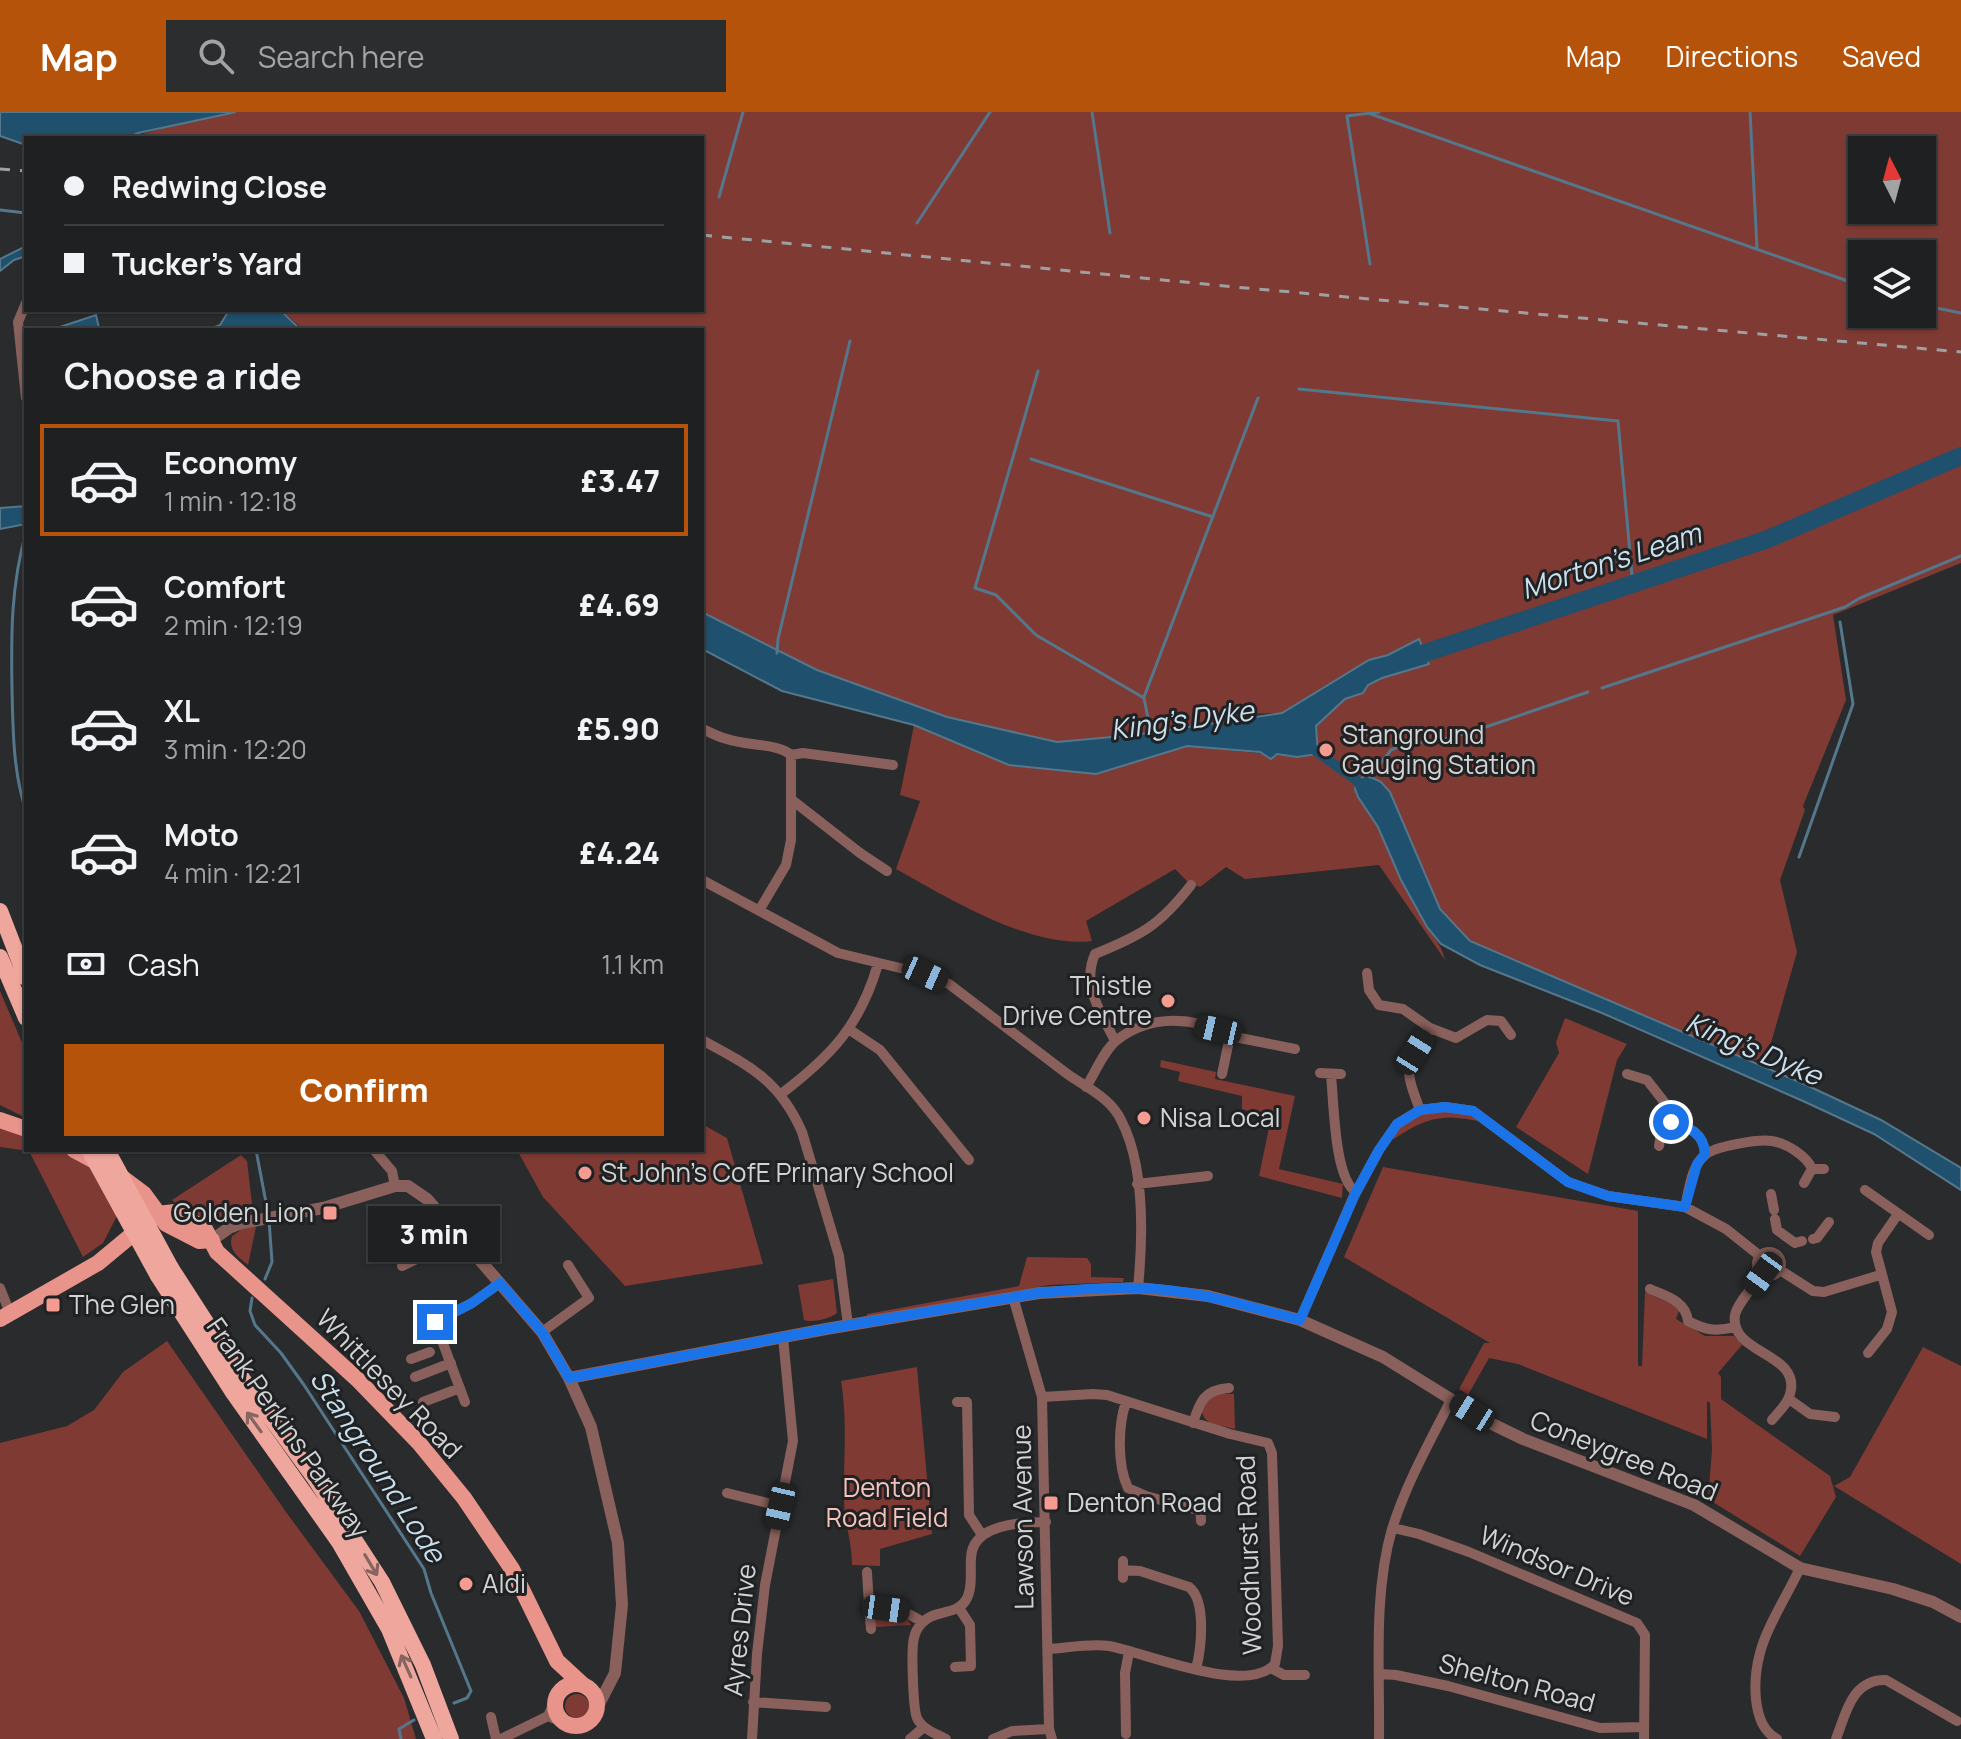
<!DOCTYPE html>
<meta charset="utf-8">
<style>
:root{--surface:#1f2021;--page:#2c2d2e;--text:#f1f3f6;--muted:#a1a3a5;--line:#3c3e3f;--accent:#b45309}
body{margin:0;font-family:Manrope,sans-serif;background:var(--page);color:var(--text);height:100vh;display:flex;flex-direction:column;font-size:30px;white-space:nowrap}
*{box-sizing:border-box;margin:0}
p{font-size:26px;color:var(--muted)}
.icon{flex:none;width:44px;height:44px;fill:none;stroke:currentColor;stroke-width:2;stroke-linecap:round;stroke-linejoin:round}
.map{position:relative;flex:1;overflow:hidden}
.side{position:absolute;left:24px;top:216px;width:680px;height:824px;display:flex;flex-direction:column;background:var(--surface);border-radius:0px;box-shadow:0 2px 6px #0004,0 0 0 2px var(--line)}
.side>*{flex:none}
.top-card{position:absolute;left:24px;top:24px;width:680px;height:176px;border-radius:0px;box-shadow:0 2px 6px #0004,0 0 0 2px var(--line);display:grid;align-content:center;height:176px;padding:0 40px;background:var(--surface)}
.needle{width:52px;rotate:354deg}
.buttons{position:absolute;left:1848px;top:24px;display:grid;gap:16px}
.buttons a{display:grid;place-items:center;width:88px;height:88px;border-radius:0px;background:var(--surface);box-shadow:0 2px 6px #0004,0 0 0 2px var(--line);font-size:40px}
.end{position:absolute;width:36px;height:36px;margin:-18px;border:10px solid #1a73e8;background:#fff;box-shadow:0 0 0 4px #fff}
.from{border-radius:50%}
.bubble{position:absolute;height:56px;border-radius:0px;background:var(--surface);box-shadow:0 2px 6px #0004,0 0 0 2px var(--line);font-size:26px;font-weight:800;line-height:56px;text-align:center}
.car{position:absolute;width:24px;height:48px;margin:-24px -12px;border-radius:10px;box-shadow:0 0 6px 2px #0007;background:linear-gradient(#222 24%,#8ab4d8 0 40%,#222 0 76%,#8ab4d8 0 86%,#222 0)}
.top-card b{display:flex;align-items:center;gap:28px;height:76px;font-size:30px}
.top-card b+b{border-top:2px solid var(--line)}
.top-card i{width:20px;height:20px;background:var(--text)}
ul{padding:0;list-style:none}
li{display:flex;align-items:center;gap:24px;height:112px;margin:0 16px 12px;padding:0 24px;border:4px solid transparent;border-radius:0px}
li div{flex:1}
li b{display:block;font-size:30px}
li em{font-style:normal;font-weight:800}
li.active{border-color:var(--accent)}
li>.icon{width:72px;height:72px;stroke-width:1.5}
h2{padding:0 40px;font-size:36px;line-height:96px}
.pay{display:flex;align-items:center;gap:20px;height:88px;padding:0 40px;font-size:30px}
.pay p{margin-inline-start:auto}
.cta{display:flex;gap:16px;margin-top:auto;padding:16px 40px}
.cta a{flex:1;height:92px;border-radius:0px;background:var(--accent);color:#fff;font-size:32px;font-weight:800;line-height:92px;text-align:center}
header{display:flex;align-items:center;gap:48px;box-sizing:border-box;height:112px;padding:0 40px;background:var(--accent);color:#fff}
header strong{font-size:38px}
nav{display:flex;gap:44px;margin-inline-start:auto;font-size:28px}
.search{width:560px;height:72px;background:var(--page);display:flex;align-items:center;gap:20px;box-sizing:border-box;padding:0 28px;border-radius:0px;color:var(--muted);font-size:30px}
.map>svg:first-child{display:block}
.green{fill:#7f3a34;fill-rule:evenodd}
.water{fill:#1f506d;stroke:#55778c;stroke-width:2}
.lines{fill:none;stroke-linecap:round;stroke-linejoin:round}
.stream{stroke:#55778c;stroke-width:3}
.canal{stroke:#1f506d;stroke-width:10}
.river{stroke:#1f506d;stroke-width:18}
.minor{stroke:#89605b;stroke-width:10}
.tertiary{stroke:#89605b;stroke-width:12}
.primary{stroke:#e8948b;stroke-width:16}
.trunk{stroke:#eea69d;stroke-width:16}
.rail{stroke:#9fa0a1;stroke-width:3;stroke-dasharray:10 10;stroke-linecap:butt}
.trunk-bridge{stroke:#eea69d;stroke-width:16}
.oneway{stroke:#866460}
.route{stroke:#1a73e8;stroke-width:10}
.poi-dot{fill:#f59c92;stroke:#1f2122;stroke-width:3}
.labels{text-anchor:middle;stroke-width:6;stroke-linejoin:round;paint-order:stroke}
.poi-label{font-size:26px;fill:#d2d3d4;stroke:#1f2122;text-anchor:start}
.street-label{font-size:26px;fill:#d2d3d4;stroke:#1f2122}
.park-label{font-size:26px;fill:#f6c3bc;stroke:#1f2122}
.water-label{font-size:28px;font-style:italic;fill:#cadfee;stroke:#1f2122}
</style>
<header>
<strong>Map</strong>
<div class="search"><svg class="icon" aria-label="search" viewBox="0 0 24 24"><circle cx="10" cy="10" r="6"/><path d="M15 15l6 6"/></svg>Search here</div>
<nav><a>Map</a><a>Directions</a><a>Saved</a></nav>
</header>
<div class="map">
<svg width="1961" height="1627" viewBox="0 0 1961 1627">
<rect width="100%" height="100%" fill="#292b2c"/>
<path class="green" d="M236 0H1961V451L1833 503 1846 588 1803 694 1805 698 1780 768 1797 840 1767 945 1751 949 1470 829 1440 797 1390 680 1367 663 1359 665 1354 674C1360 690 1371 703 1379 718 1393 747 1406 776 1421 804 1429 820 1441 830 1445 848L1379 753 1245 767 1226 755 1200 775 1188 770 1175 757 1086 809 1092 829C1031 837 948 786 896 757L920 689 900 683 914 613 1009 653 1096 662 1186 634 1297 645 1317 642 1316 614 1345 587 1363 581 1368 573 1382 566 1428 552 1395 540 1369 548 1282 601 1247 602 1229 608 1134 623 1057 630 947 605 819 559 702 499V218H304L281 198H702V26H128L204 5ZM1862 38H1922V98H1862ZM1862 142H1922V202H1862Z
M0 879 26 940V1006L0 993Z
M1565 906 1627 932 1617 948 1588 1062 1516 1015 1559 941 1556 930Z
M1161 948 1216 960 1215 967 1295 984 1279 1057 1343 1072 1342 1086 1259 1064 1271 1006 1242 997V984L1178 969 1180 960 1160 955Z
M1442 998 1472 1004 1483 1010C1444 1002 1428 1004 1394 1027L1392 1023C1405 1007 1422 1001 1442 998Z
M702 1012 727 1026 763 1152 625 1174 543 1085 517 1038H702Z
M0 1016 26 1023V1038H61L82 1049 101 1063 118 1102 103 1131 83 1145 29 1039 0 1035Z
M241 1043 247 1049 253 1100C211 1114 206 1117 172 1088Z
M1383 1055 1638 1099V1254H1642L1645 1180 1680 1196 1676 1207 1705 1224H1734L1742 1233 1718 1261 1721 1265V1287L1830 1364 1836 1385 1800 1444 1708 1387 1712 1338 1710 1291 1707 1289V1327L1518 1252 1489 1246 1468 1283 1459 1277 1484 1231H1490L1344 1145Z
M245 1115H256L248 1153C238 1145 228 1138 232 1124Z
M1027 1145 1087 1146 1091 1152V1165L1124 1166 1123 1170 1049 1173 867 1205V1202L1019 1174Z
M833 1167 837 1201C830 1207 811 1211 804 1208L798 1173Z
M167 1229 286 1400 359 1499 404 1586 416 1627H0V1331L67 1314 94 1298 123 1260Z
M1923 1235 1961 1254V1452L1834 1374 1850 1365Z
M917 1255 932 1422 880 1437V1454L852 1453C852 1431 845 1412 844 1390 843 1347 848 1313 841 1269Z
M1214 1282H1234L1235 1317 1222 1314 1219 1315C1208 1311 1200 1306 1202 1293Z
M883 1499 903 1502 911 1513 875 1515V1508Z
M565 1594a12 12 0 1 1 24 0a12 12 0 1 1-24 0Z"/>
<path class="water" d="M0 0H236L138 21 127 26H26V33L0 24Z
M26 134V144L14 148 0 159V147Z
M226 198H280L301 218H207L220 213 228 200Z
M96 203 99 216 60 218V215Z
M26 394V412L0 417V396Z
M702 500 817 558 947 605 1057 630 1134 623 1282 601 1369 548 1388 543 1419 527 1429 552 1382 566 1368 573 1363 581 1345 587 1316 614 1318 642 1297 645 1277 642 1271 647 1260 640 1187 634 1096 662 1009 653 914 613 782 579 702 537Z
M1367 663 1381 670 1390 680 1440 797 1470 829 1804 972 1881 1008 1961 1056V1078L1874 1022 1803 989 1602 901 1480 853 1441 832 1427 815 1401 768 1378 715 1358 685 1355 677 1356 668Z"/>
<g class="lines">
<path class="stream" d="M1092 0 1110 121
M1750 0 1757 136
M1368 1 1862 174
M719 85 743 0
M0 98 26 101
M917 111 990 0
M1370 152 1347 4 1379 0
M1922 193 1961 201
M1038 259 975 476 996 483 1036 523 1144 586 1148 606
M1299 277 1618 309 1633 474
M1031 347 1213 405
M26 420C11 474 11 521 12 578 13 618 13 660 26 699
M777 541 778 527 850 229
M1602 576 1845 495 1860 486 1961 444
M1144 585 1258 286
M1370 665 1391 638 1403 633 1445 627 1477 618 1588 580
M1799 745 1853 592 1840 510
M256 1038 268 1101
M265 1167 272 1150 269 1108
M252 1186 250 1199 255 1213 281 1241 304 1273 424 1457 431 1481 471 1579 467 1586 454 1591
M401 1627 399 1617 414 1608"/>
<path class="canal" d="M1309 634 1356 668 1365 679"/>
<path class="river" d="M1404 548 1768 427 1961 344"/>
<path class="minor" d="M26 191 18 210 26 286
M702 617C710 620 718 625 727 627 746 634 778 631 791 643L803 641 893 653
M792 688 860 741 887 759
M702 768 838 841 925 862 949 872C988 902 1027 931 1066 961 1085 975 1110 985 1121 1008 1145 1054 1143 1125 1138 1176
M760 797 786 753 791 728V643
M1367 861 1369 878 1379 893 1403 897 1430 916 1456 926 1487 908 1501 909 1511 923
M850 918 880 938 969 1048
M702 928C750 954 779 968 802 1020L839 1144 848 1213
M1115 929C1101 900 1081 874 1095 842 1142 823 1160 813 1191 773
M1320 961 1341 962
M1222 962 1230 924 1295 937
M1627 962 1647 968 1669 996 1671 1010 1662 1017 1659 1034
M1331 964C1334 990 1334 1066 1356 1080
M1086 975C1095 961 1104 938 1117 928 1150 902 1195 904 1230 924
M781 982C831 944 860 914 878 852
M1420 998C1403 953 1405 956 1430 916
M1671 1010C1689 1015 1704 1021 1705 1042
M374 1038 392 1059 395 1074
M1804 1071 1812 1057H1824
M1137 1072 1208 1064
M1865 1078 1929 1123
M1771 1082 1774 1098
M1685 1095C1689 1079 1691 1054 1705 1043 1715 1034 1759 1027 1772 1029 1786 1031 1807 1044 1812 1057
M1775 1107 1777 1118 1795 1131 1802 1129
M1813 1127 1817 1126 1829 1110
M1757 1152a12 12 0 1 1 24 0a12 12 0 1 1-24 0Z
M402 1154 460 1126
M1780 1158 1813 1179 1824 1180 1880 1163
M1763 1162C1754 1174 1738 1190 1735 1203 1729 1243 1802 1240 1790 1282 1788 1292 1778 1300 1772 1308
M0 1176 10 1201
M1650 1177C1666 1184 1686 1189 1688 1209 1705 1218 1715 1220 1735 1215
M1013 1185 1042 1285 1049 1617 1052 1627
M1300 1208 1353 1086 1379 1038 1397 1012 1420 998 1445 995 1473 999 1568 1070 1608 1084 1685 1095 1726 1117 1760 1144
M542 1220 589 1186 568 1153
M1868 1241 1887 1217 1892 1200 1876 1140 1878 1131 1898 1102
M411 1247 430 1240
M415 1265 451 1251
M1042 1285 1093 1282 1107 1283 1230 1322 1268 1331 1272 1341 1278 1534 1275 1552C1246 1584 1147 1541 1109 1534 1090 1531 1067 1536 1048 1537
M1789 1287 1810 1302 1835 1305
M423 1290 460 1276
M465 1290 435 1210 472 1191 500 1171
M957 1290H967L969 1403 982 1423
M1126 1290C1118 1313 1117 1353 1128 1376L1146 1384 1201 1399
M1193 1311C1200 1289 1204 1278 1229 1276
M727 1381 780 1394
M1200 1388 1201 1409
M1393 1416 1419 1422 1469 1440 1637 1511 1645 1523 1644 1627
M1123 1458 1140 1459 1189 1475C1207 1489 1201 1538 1196 1557
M867 1460 869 1494 903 1499 923 1510
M1123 1466V1449
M869 1494 871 1517
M955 1555 971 1554 970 1513 959 1496
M1271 1556 1284 1563H1305
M1380 1562 1396 1563 1448 1574 1600 1616 1644 1615
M753 1590 826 1595
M548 1604 564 1611
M491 1605 496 1627
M1126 1622 1125 1561 1129 1540
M501 1627 548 1604 556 1586
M752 1627 757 1542 765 1473 793 1329 783 1225
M910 1627 924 1615
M946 1627C936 1622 922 1617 917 1606 913 1597 911 1536 914 1526 915 1520 919 1514 923 1510 935 1497 956 1504 966 1488 973 1476 970 1459 971 1446 972 1412 1021 1410 1046 1410
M993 1627 1012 1619 1049 1617
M1379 1627C1380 1559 1373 1483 1392 1417 1406 1372 1430 1329 1451 1288
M1777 1627C1751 1613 1753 1567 1760 1541 1767 1514 1788 1482 1800 1456
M1836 1627C1846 1601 1852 1567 1886 1568L1957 1609"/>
<path class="tertiary" d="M212 1128 229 1116 242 1111 323 1096 395 1074H408L427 1087 542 1220 569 1266 591 1315 618 1431 622 1493 615 1561 596 1598
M569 1266 826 1217 1039 1181 1138 1176 1208 1184 1300 1208 1383 1245 1486 1309 1523 1327 1694 1393 1800 1456 1893 1477 1933 1490 1961 1505"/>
<path class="primary" d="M0 1008 26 1017
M74 1038 100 1052
M120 1064 144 1082 166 1112 199 1129 212 1128
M0 1207 98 1151 157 1102 175 1100 205 1117 217 1140 357 1267 419 1331 464 1386 512 1457 557 1549 583 1573
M555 1593a21 21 0 1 1 42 0a21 21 0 1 1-42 0Z"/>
<path class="trunk" d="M0 799 26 866
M0 845 26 906
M171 1156 244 1269 313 1364 382 1470 423 1553 451 1627
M158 1164 232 1279 339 1430 389 1517 434 1627"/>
<path class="rail" d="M0 57 26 59
M702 123 1235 175 1961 240"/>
<path class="trunk-bridge" d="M89 1038 158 1164
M107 1038 171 1156"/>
</g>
<defs><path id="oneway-shaft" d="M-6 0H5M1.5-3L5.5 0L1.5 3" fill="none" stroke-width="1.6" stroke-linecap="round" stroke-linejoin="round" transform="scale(2)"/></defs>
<g class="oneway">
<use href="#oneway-shaft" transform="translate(254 1310) rotate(-126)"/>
<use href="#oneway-shaft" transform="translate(371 1453) rotate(59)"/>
<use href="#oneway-shaft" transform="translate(406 1554) rotate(-114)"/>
</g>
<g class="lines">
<path class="route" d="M435 1210 472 1191 500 1171 542 1220 569 1266 826 1217 1039 1181C1071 1178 1104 1175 1137 1176 1192 1177 1247 1194 1300 1208L1356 1080 1379 1038 1397 1012 1420 998 1445 995 1473 999 1568 1070 1608 1084 1685 1095 1697 1052 1705 1042C1704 1021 1689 1015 1671 1010"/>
</g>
<g class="poi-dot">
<circle cx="1326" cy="638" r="8"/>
<circle cx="1168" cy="889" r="8"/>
<circle cx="1144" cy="1006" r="8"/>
<circle cx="585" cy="1061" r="8"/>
<rect x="322" y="1093" width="16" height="16" rx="4"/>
<rect x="45" y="1185" width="16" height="16" rx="4"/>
<rect x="1043" y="1383" width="16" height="16" rx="4"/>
<circle cx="466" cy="1472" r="8"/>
</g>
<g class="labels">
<g class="poi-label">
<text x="1342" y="632">Stanground<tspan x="1342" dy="30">Gauging Station</tspan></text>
<text x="1152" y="883" text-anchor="end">Thistle<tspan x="1152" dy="30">Drive Centre</tspan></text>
<text x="1160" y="1015">Nisa Local</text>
<text x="601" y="1070">St John's CofE Primary School</text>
<text x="314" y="1110" text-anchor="end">Golden Lion</text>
<text x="69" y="1202">The Glen</text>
<text x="1067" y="1400">Denton Road</text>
<text x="482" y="1481">Aldi</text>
</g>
<g class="street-label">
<text transform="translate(389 1272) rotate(46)" y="9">Whittlesey Road</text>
<text transform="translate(288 1316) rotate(55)" y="9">Frank Perkins Parkway</text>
<text transform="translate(1624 1344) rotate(22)" y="9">Coneygree Road</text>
<text transform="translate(1023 1405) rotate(-91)" y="9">Lawson Avenue</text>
<text transform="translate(1249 1443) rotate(-92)" y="9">Woodhurst Road</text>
<text transform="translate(1557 1454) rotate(23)" y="9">Windsor Drive</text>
<text transform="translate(740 1518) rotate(-84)" y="9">Ayres Drive</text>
<text transform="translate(1517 1571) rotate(15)" y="9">Shelton Road</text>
</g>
<g class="park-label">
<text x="887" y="1385">Denton<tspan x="887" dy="30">Road Field</tspan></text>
</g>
<g class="water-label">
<text transform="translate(1611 449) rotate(-18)" y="10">Morton's Leam</text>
<text transform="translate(1182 608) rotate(-8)" y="10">King's Dyke</text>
<text transform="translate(1754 937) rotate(23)" y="10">King's Dyke</text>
<text transform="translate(378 1354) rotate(57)" y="10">Stanground Lode</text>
</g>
</g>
</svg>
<div class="buttons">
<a><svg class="needle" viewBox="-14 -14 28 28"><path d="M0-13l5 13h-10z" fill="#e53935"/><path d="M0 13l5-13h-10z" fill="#a1a3a5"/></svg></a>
<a><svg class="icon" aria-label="layers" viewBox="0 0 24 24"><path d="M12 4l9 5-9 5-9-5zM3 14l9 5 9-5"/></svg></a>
</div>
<i class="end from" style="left:1671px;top:1010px"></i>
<i class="end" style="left:435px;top:1210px"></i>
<div class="bubble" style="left:368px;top:1094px;width:132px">3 min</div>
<i class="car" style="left:925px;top:862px;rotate:114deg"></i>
<i class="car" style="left:1218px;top:918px;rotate:283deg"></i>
<i class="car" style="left:1415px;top:940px;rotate:32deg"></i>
<i class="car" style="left:1763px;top:1162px;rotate:216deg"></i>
<i class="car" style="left:1472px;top:1300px;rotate:302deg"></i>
<i class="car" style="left:780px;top:1394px;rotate:193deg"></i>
<i class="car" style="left:886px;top:1497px;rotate:98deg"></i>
<div class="top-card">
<b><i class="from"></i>Redwing Close</b>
<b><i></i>Tucker's Yard</b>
</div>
<section class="side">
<h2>Choose a ride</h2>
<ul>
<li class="active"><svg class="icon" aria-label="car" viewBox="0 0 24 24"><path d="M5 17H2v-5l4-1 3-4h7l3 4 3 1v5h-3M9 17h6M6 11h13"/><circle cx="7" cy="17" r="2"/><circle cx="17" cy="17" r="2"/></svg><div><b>Economy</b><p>1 min · 12:18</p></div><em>£3.47</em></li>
<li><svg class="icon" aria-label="car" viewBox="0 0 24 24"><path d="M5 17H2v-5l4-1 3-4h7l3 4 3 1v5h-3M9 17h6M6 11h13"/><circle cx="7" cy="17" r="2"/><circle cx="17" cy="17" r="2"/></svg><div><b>Comfort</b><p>2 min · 12:19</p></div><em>£4.69</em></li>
<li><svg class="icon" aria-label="car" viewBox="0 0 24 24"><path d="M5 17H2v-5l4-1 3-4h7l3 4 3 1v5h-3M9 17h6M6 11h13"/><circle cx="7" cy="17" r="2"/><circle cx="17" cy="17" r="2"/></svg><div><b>XL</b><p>3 min · 12:20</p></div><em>£5.90</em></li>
<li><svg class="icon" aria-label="car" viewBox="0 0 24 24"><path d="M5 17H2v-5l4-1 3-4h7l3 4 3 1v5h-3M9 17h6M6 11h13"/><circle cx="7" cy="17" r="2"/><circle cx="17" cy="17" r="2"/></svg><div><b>Moto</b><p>4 min · 12:21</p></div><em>£4.24</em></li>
</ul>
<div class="pay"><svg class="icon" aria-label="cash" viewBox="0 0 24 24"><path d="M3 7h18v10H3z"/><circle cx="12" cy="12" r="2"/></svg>Cash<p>1.1 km</p></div>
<div class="cta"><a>Confirm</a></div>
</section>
</div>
